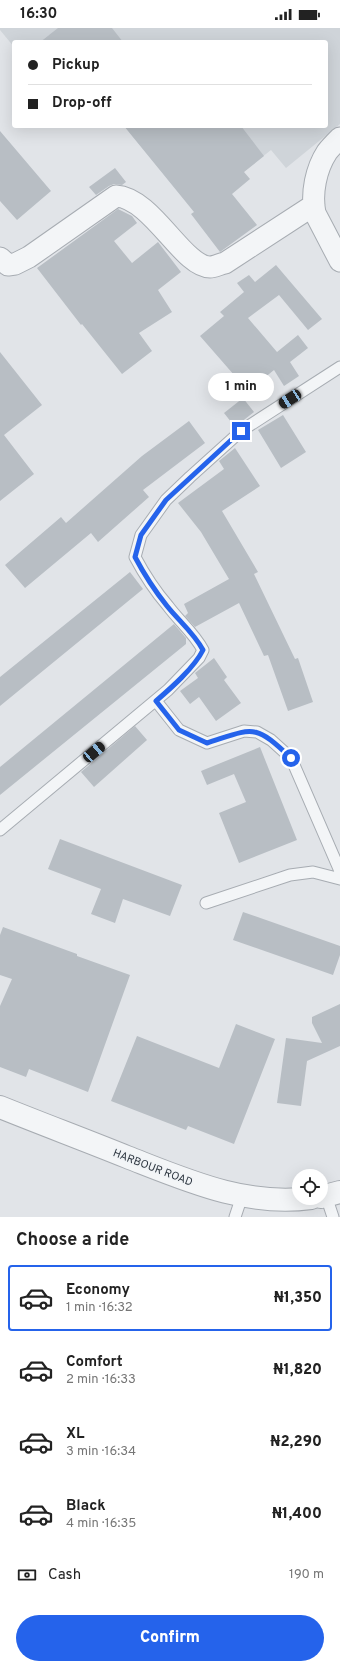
<!DOCTYPE html>
<meta charset="utf-8">
<style>
:root{--surface:#fff;--page:#f2f2f2;--text:#222;--muted:#767676;--line:#e0e0e0;--accent:#2563eb}
body{margin:0;font-family:Overpass,sans-serif;background:var(--page);color:var(--text);height:100vh;display:flex;flex-direction:column;font-size:15px;white-space:nowrap}
*{box-sizing:border-box;margin:0}
p{font-size:13px;color:var(--muted)}
.icon{flex:none;width:22px;height:22px;fill:none;stroke:currentColor;stroke-width:2;stroke-linecap:round;stroke-linejoin:round}
.map{position:relative;height:1189px;overflow:hidden}
.details{display:flex;flex-direction:column;background:var(--surface);flex:1}
.details>*{flex:none}
.banner{position:absolute;left:12px;top:12px;width:316px;height:88px;border-radius:4px;box-shadow:0 4px 16px #0002;display:grid;align-content:center;height:88px;padding:0 16px;background:var(--surface)}
.fabs{position:absolute;left:292px;top:1141px;display:grid;gap:8px}
.fabs a{display:grid;place-items:center;width:36px;height:36px;border-radius:50%;background:var(--surface);box-shadow:0 4px 16px #0002;font-size:20px}
.end{position:absolute;width:18px;height:18px;margin:-9px;border:5px solid #2563eb;background:#fff;box-shadow:0 0 0 2px #fff}
.from{border-radius:50%}
.bubble{position:absolute;height:28px;border-radius:14px;background:var(--surface);box-shadow:0 4px 16px #0002;font-size:13px;font-weight:800;line-height:28px;text-align:center}
.car{position:absolute;width:12px;height:24px;margin:-12px -6px;border-radius:5px;box-shadow:0 0 3px 1px #0007;background:linear-gradient(#222 24%,#8ab4d8 0 40%,#222 0 76%,#8ab4d8 0 86%,#222 0)}
.banner b{display:flex;align-items:center;gap:14px;height:38px;font-size:15px}
.banner b+b{border-top:1px solid var(--line)}
.banner i{width:10px;height:10px;background:var(--text)}
ul{padding:0;list-style:none}
li{display:flex;align-items:center;gap:12px;height:66px;margin:0 8px 6px;padding:0 8px;border:2px solid transparent;border-radius:4px}
li div{flex:1}
li b{display:block;font-size:15px}
li em{font-style:normal;font-weight:800}
li.selected{border-color:var(--accent)}
li>.icon{width:36px;height:36px;stroke-width:1.5}
h2{padding:0 16px;font-size:18px;line-height:48px}
.pay{display:flex;align-items:center;gap:10px;height:44px;padding:0 16px;font-size:15px}
.pay p{margin-inline-start:auto}
.primary-button{display:flex;gap:8px;margin-top:auto;padding:8px 16px}
.primary-button a{flex:1;height:46px;border-radius:24px;background:var(--accent);color:#fff;font-size:16px;font-weight:800;line-height:46px;text-align:center}
.status{display:flex;justify-content:space-between;align-items:center;height:28px;padding:0 20px;background:var(--surface);direction:ltr}
.status svg{height:11px;fill:currentColor}
.map>svg:first-child{display:block}
.built{fill:#cfd4d9}
.building{fill:#b8bec4}
.lines{fill:none;stroke-linecap:round;stroke-linejoin:round}
.service-casing{stroke:#a7acb2;stroke-width:13}
.minor-casing{stroke:#a7acb2;stroke-width:23}
.tertiary-casing{stroke:#a7acb2;stroke-width:24}
.service{stroke:#f3f5f7;stroke-width:11}
.minor{stroke:#f3f5f7;stroke-width:21}
.tertiary{stroke:#f3f5f7;stroke-width:22}
.route{stroke:#2563eb;stroke-width:5}
.labels{text-anchor:middle;stroke-width:3;stroke-linejoin:round;paint-order:stroke}
.street-label{font-size:11px;fill:#2b343e;stroke:#f0f3f6}
</style>
<div class="status"><b>16:30</b><svg viewBox="0 0 49 12"><path d="M0 12V9h3v3zM5 12V6h3v6zM10 12V3h3v9zM15 12V0h3v12zM26 1h20v11H26zM47 4h2v5h-2z"/></svg></div>
<div class="map">
<svg width="340" height="1189" viewBox="0 0 340 1189">
<rect width="100%" height="100%" fill="#e1e4e8"/>
<path class="built" d="M0 0H340V96L286 140 271 122 194 183 124 98H326V14H55L49 7 40 14H14V19L0 2Z"/>
<path class="building" d="M58 0H112L123 14H40Z
M124 98H241L264 128 244 144 250 151 232 166 257 197 220 224 191 186 194 184Z
M0 103 51 163 17 192 0 173Z
M115 140 126 154 122 157 114 156 109 158 96 167 89 159Z
M118 181 132 188 137 195 114 213 132 235 158 214 181 244 158 262 172 284 139 305 152 323 122 346 82 296 81 297 37 240Z
M276 237 322 291 308 302 279 267 248 290 277 324 298 307 308 320 290 334 299 348 284 358 274 342 248 363 200 308 224 288 220 284 244 264 237 255 249 247 255 254Z
M0 324 42 377 4 407 34 446 0 473Z
M243 370 254 384 235 399 224 385Z
M283 387 306 424 281 440 258 402Z
M189 393 205 415 143 462 149 469 98 514 91 505 25 560 5 537 61 489 66 495 142 428Z
M235 420 260 458 222 483 258 544 254 546 295 631 298 630 313 674 288 683 268 627 264 628 239 575 195 599 185 588 188 585 184 576 229 551 201 504 178 475 224 441 219 433Z
M130 544 143 561 0 678V649Z
M174 596 186 610V616L0 767V739Z
M214 630 227 649 224 652 241 675 216 693 199 669 190 676 180 663 198 650 195 645Z
M135 698 147 712 94 759 81 744Z
M260 719 297 812 239 835 219 785 246 774 234 746 207 757 201 743Z
M60 811 182 857 170 888 123 871 115 895 91 886 101 861 48 841Z
M243 884 340 918V927L333 947 233 912Z
M3 899 77 926V928L130 947 88 1064 29 1041 26 1049 0 1039V978L12 951 0 947V907Z
M340 976V1018L307 1033 301 1078 277 1075 286 1010 322 1015 312 995V989Z
M236 996 275 1011 234 1116 188 1098 186 1102 111 1073 137 1008 219 1040Z"/>
<g class="lines">
<defs>
<path id="service" d="M156 673 179 702 207 715 244 703 257 704 271 712 291 730 340 843
M0 802 168 662 199 630 203 622C194 605 179 593 168 578 155 563 144 546 135 529L141 507 166 472 190 449 241 403 340 339
M206 875 290 847 313 844 340 851
M326 1168 333 1189
M235 1189 242 1168"/>
<path id="minor" d="M340 110C336 114 331 119 327 124 316 141 311 165 315 185L340 233
M0 230 8 237 15 236 29 229 116 168C152 170 183 239 210 239 214 239 220 236 225 235L314 177"/>
<path id="tertiary" d="M0 1079C42 1096 85 1112 127 1129 186 1152 246 1179 311 1170
M321 1169 340 1164"/>
</defs>
<use href="#service" class="service-casing"/>
<use href="#minor" class="minor-casing"/>
<use href="#tertiary" class="tertiary-casing"/>
<use href="#service" class="service"/>
<use href="#minor" class="minor"/>
<use href="#tertiary" class="tertiary"/>
</g>
<g class="lines">
<path class="route" d="M241 403 166 472 141 507 135 529C144 546 155 563 167 578 179 593 194 605 203 622 194 640 171 660 156 673L179 702 207 715C254 700 254 695 291 730"/>
</g>
<g class="labels">
<g class="street-label">
<text transform="translate(153 1139) rotate(21)" y="4">HARBOUR ROAD</text>
</g>
</g>
</svg>
<div class="fabs">
<a><svg class="icon" aria-label="locate" viewBox="0 0 24 24"><circle cx="12" cy="12" r="6"/><path d="M12 2v4M12 18v4M2 12h4M18 12h4"/></svg></a>
</div>
<i class="end from" style="left:291px;top:730px"></i>
<i class="end" style="left:241px;top:403px"></i>
<div class="bubble" style="left:208px;top:345px;width:66px">1 min</div>
<i class="car" style="left:290px;top:371px;rotate:237deg"></i>
<i class="car" style="left:94px;top:724px;rotate:50deg"></i>
<div class="banner">
<b><i class="from"></i>Pickup</b>
<b><i></i>Drop-off</b>
</div>
</div>
<section class="details">
<h2>Choose a ride</h2>
<ul>
<li class="selected"><svg class="icon" aria-label="car" viewBox="0 0 24 24"><path d="M5 17H2v-5l4-1 3-4h7l3 4 3 1v5h-3M9 17h6M6 11h13"/><circle cx="7" cy="17" r="2"/><circle cx="17" cy="17" r="2"/></svg><div><b>Economy</b><p>1 min · 16:32</p></div><em>₦1,350</em></li>
<li><svg class="icon" aria-label="car" viewBox="0 0 24 24"><path d="M5 17H2v-5l4-1 3-4h7l3 4 3 1v5h-3M9 17h6M6 11h13"/><circle cx="7" cy="17" r="2"/><circle cx="17" cy="17" r="2"/></svg><div><b>Comfort</b><p>2 min · 16:33</p></div><em>₦1,820</em></li>
<li><svg class="icon" aria-label="car" viewBox="0 0 24 24"><path d="M5 17H2v-5l4-1 3-4h7l3 4 3 1v5h-3M9 17h6M6 11h13"/><circle cx="7" cy="17" r="2"/><circle cx="17" cy="17" r="2"/></svg><div><b>XL</b><p>3 min · 16:34</p></div><em>₦2,290</em></li>
<li><svg class="icon" aria-label="car" viewBox="0 0 24 24"><path d="M5 17H2v-5l4-1 3-4h7l3 4 3 1v5h-3M9 17h6M6 11h13"/><circle cx="7" cy="17" r="2"/><circle cx="17" cy="17" r="2"/></svg><div><b>Black</b><p>4 min · 16:35</p></div><em>₦1,400</em></li>
</ul>
<div class="pay"><svg class="icon" aria-label="cash" viewBox="0 0 24 24"><path d="M3 7h18v10H3z"/><circle cx="12" cy="12" r="2"/></svg>Cash<p>190 m</p></div>
<div class="primary-button"><a>Confirm</a></div>
</section>
